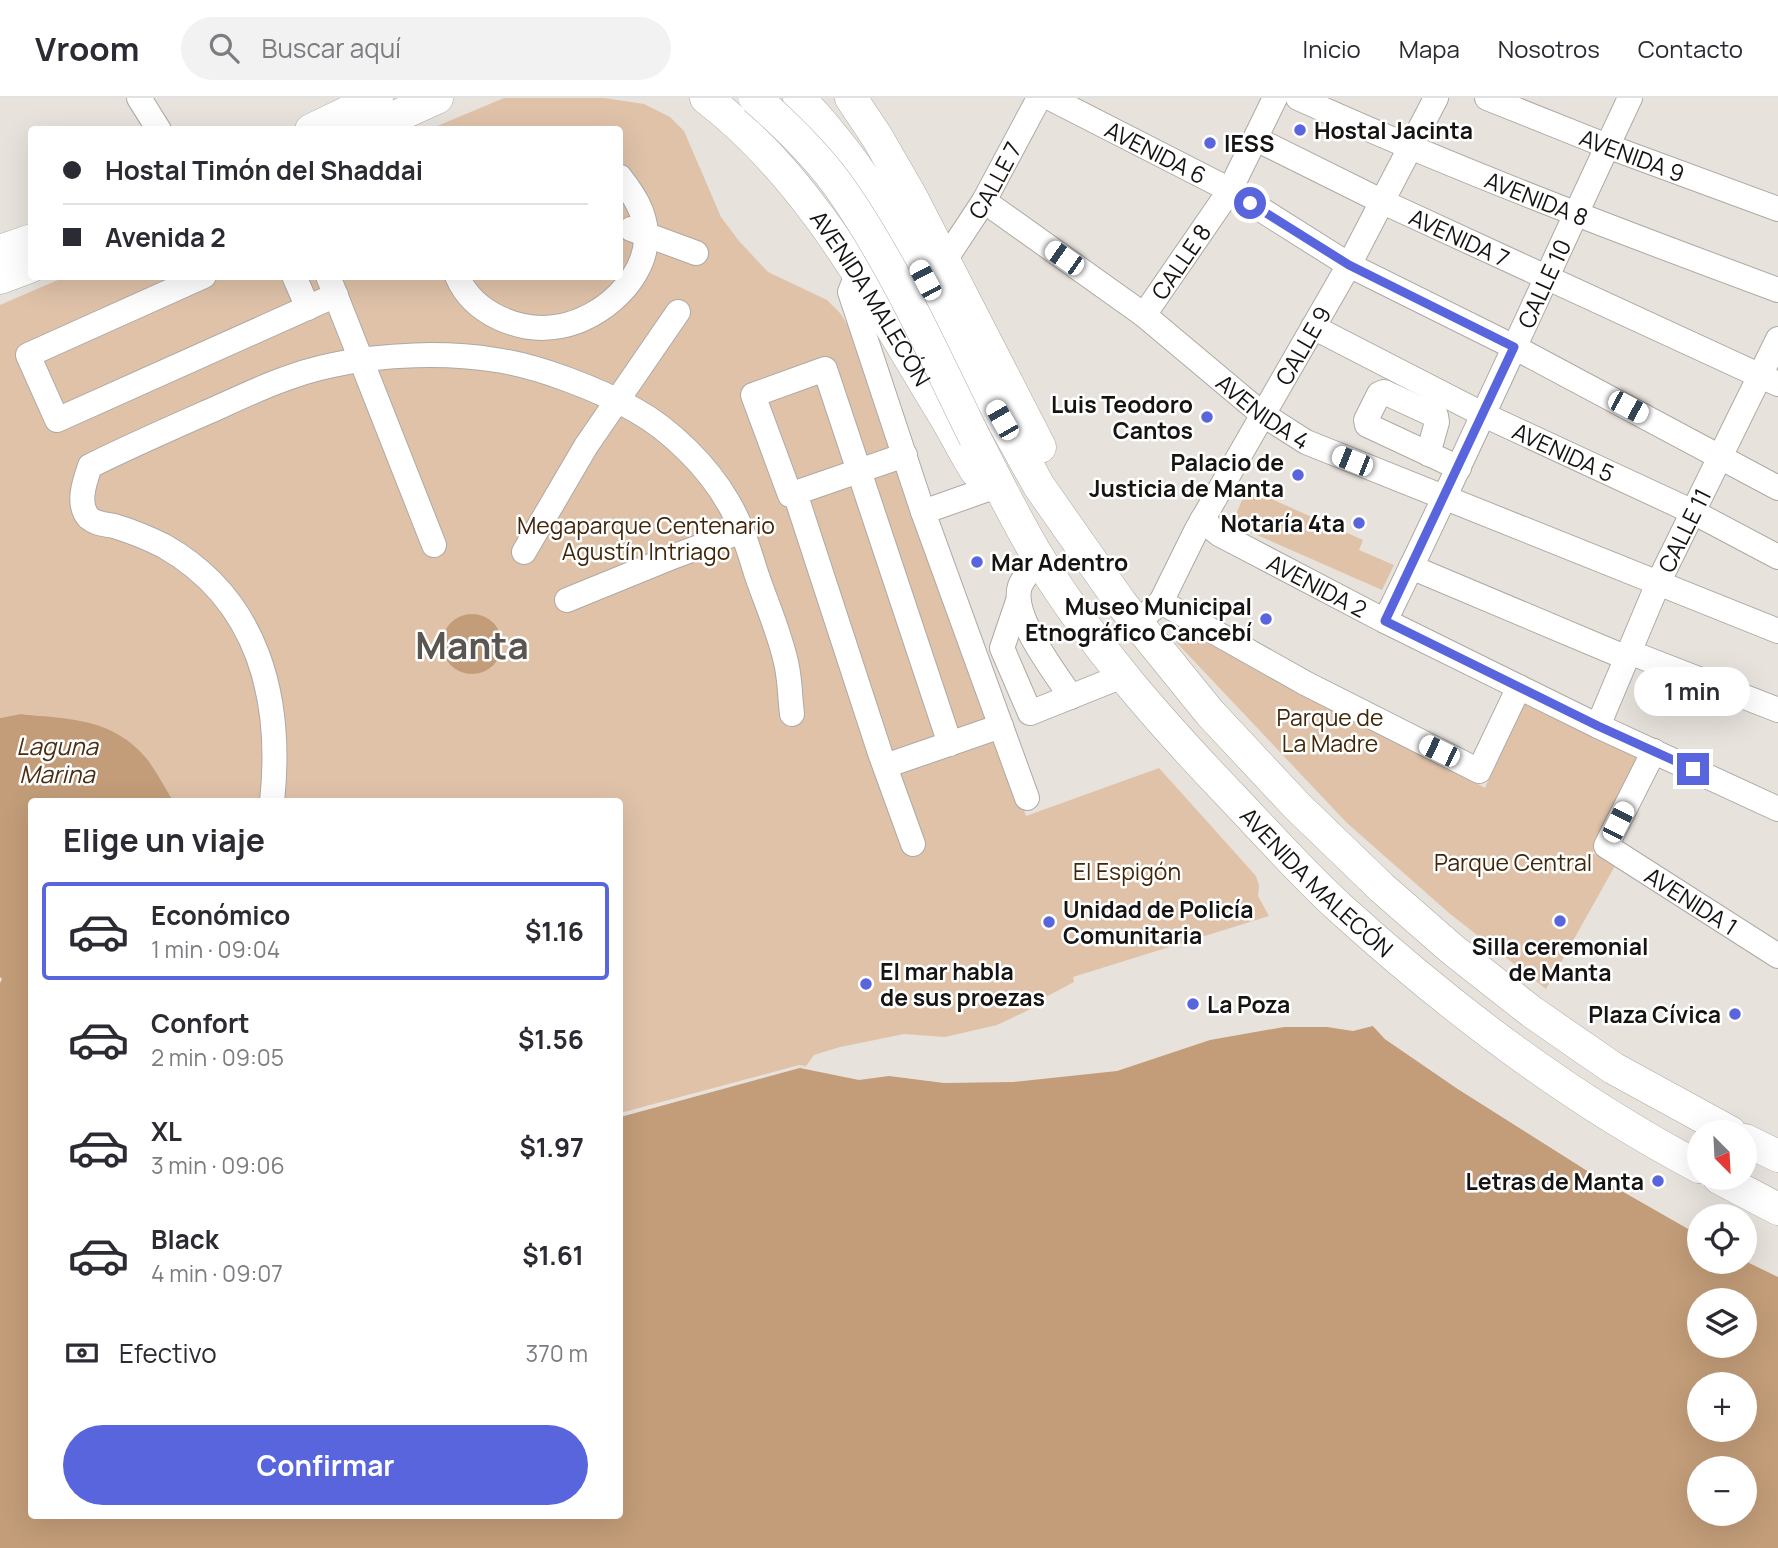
<!DOCTYPE html>
<html lang="es">
<head>
<meta charset="utf-8">
<style>
	:root { --surface:#fff; --page:#f2f2f3; --text:#2b2b33; --muted:#7c7c81; --line:#e1e1e2; --accent:#5965dc }
	body { margin:0; font-family:Manrope,sans-serif; background:var(--page); color:var(--text); height:100vh; display:flex; flex-direction:column; font-size:26px; white-space:nowrap }
	* { box-sizing:border-box; margin:0 }
	p { font-size:23px; color:var(--muted) }
	.icon { flex:none; width:38px; height:38px; fill:none; stroke:currentColor; stroke-width:2; stroke-linecap:round; stroke-linejoin:round }
	.map { position:relative; flex:1; overflow:hidden }
	.panel { position:absolute; left:28px; top:700px; width:595px; height:721px; display:flex; flex-direction:column; background:var(--surface); border-radius:7px; box-shadow:0 7px 28px #0002 }
	.panel>* { flex:none }
	.guide { position:absolute; left:28px; top:28px; width:595px; height:154px; border-radius:7px; box-shadow:0 7px 28px #0002; display:grid; align-content:center; height:154px; padding:0 35px; background:var(--surface) }
	.needle { width:46px; rotate:156deg }
	.tools { position:absolute; left:1687px; top:1022px; display:grid; gap:14px }
	.tools a { display:grid; place-items:center; width:70px; height:70px; border-radius:50%; background:var(--surface); box-shadow:0 7px 28px #0002; font-size:35px }
	.end { position:absolute; width:32px; height:32px; margin:-16px; border:9px solid #5965dc; background:#fff; box-shadow:0 0 0 4px #fff }
	.from { border-radius:50% }
	.bubble { position:absolute; height:49px; border-radius:24px; background:var(--surface); box-shadow:0 7px 28px #0002; font-size:23px; font-weight:700; line-height:49px; text-align:center }
	.car { position:absolute; width:21px; height:42px; margin:-21px -10px; border-radius:9px; box-shadow:0 0 5px 2px #0007; background:linear-gradient(#fff 24%,#345 0 40%,#fff 0 76%,#345 0 86%,#fff 0) }
	.guide b { display:flex; align-items:center; gap:24px; height:66px; font-size:26px }
	.guide b+b { border-top:2px solid var(--line) }
	.guide i { width:18px; height:18px; background:var(--text) }
	ul { padding:0; list-style:none }
	li { display:flex; align-items:center; gap:21px; height:98px; margin:0 14px 10px; padding:0 21px; border:4px solid transparent; border-radius:7px }
	li div { flex:1 }
	li b { display:block; font-size:26px }
	li em { font-style:normal; font-weight:700 }
	li.selected { border-color:var(--accent) }
	li>.icon { width:63px; height:63px; stroke-width:1.5 }
	h2 { padding:0 35px; font-size:32px; line-height:84px }
	.pay { display:flex; align-items:center; gap:18px; height:77px; padding:0 35px; font-size:26px }
	.pay p { margin-inline-start:auto }
	.button { display:flex; gap:14px; margin-top:auto; padding:14px 35px }
	.button a { flex:1; height:80px; border-radius:42px; background:var(--accent); color:#fff; font-size:28px; font-weight:700; line-height:80px; text-align:center }
	header { display:flex; align-items:center; gap:42px; box-sizing:border-box; height:98px; padding:0 35px; background:var(--surface); border-bottom:2px solid var(--line) }
	header strong { font-size:33px }
	nav { display:flex; gap:38px; margin-inline-start:auto; font-size:24px }
	.search { width:490px; height:63px; background:var(--page); display:flex; align-items:center; gap:18px; box-sizing:border-box; padding:0 24px; border-radius:38px; color:var(--muted); font-size:26px }
	.map>svg:first-child { display:block }
</style>
</head>
<body>
<header>
<strong>Vroom</strong>
<div class="search"><svg class="icon" aria-label="search" viewBox="0 0 24 24"><circle cx="10" cy="10" r="6"/><path d="M15 15l6 6"/></svg>Buscar aquí</div>
<nav><a>Inicio</a><a>Mapa</a><a>Nosotros</a><a>Contacto</a></nav>
</header>
<div class="map">
<svg width="1778" height="1450" viewBox="0 0 1778 1450">
	<rect width="100%" height="100%" fill="#e7e2dc"/>
	<path fill="#dfc2a8" d="M504 0H604L644 6 670 19 684 33 721 119 739 143 768 174 827 202 840 215 863 251 928 455 1026 718 1159 670 1256 778 1259 788 1258 798 1269 818 1073 879 1074 884 1040 902 1033 910 997 927 945 939 904 936 840 949 814 957 806 968 800 970 620 1019V704L173 703 147 661 43 618 22 616 0 620V207L67 178H620V32L430 31Z
		M1247 390 1363 442 1359 452 1394 467 1382 492 1232 426Z
		M1185 527 1349 613 1485 690 1524 598 1646 656 1592 755 1616 766 1546 891 1449 815 1347 725 1176 544Z"/>
	<path fill="#c39d79" fill-rule="evenodd" d="M442 546a30 30 0 1 1 60 0a30 30 0 1 1-60 0Z
		M21 616C70 621 113 620 147 661 157 674 165 690 173 703L32 704V1418H620V1019L800 970 859 982 889 978 944 985 1013 984 1117 973 1210 942 1284 929H1327L1353 933 1373 928 1385 941 1458 991 1594 1077 1699 1137V1164L1745 1163 1778 1179V1450H0V885L2 881 0 879V620ZM1699 1202H1745V1248H1699ZM1699 1286H1745V1332H1699ZM1699 1370H1745V1416H1699Z"/>
	<path fill="#e7e2dc" d="M1374 925 1387 939 1460 988 1596 1074 1699 1133V1137L1594 1077 1458 991 1385 941 1373 928Z
		M799 967 806 968 620 1019V1015Z"/>
	<g fill="none" stroke-linecap="round" stroke-linejoin="round">
		<g stroke="#aea9a4" stroke-width="26">
			<g id="minor">
				<path d="M139 0 159 32"/>
				<path id="s1" d="M1050 0 1230 92 1349 167 1514 249 1778 390"/>
				<path id="s2" d="M1298 0C1455 71 1616 132 1778 192"/>
				<path id="s3" d="M1487 0 1607 48 1778 111"/>
				<path id="s4" d="M1256 41 1383 104 1778 286"/>
				<path id="s5" d="M984 103 1144 217 1262 316 1306 344 1778 533"/>
				<path d="M631 131 696 155"/>
				<path id="s6" d="M945 162 984 103 1039 0"/>
				<path d="M858 174 850 194 923 414 1027 700"/>
				<path d="M204 178 28 257 57 322 336 197"/>
				<path d="M294 178 308 210"/>
				<path d="M328 178 434 447"/>
				<path d="M457 178C473 216 521 236 561 228 601 221 648 180 646 136 645 113 633 96 620 79"/>
				<path id="s7" d="M1144 217 1230 92 1275 0"/>
				<path id="s8" d="M1313 229 1484 317 1693 414 1778 459"/>
				<path d="M1428 356 1437 324 1436 318 1384 294 1379 296 1366 322 1367 327 1459 370"/>
				<path d="M795 395 905 357"/>
				<path d="M923 414 988 391"/>
				<path id="s9" d="M1202 422 1219 436 1385 523 1598 628 1778 711"/>
				<path d="M524 454 586 348 678 214"/>
				<path d="M1040 462C1033 469 1024 478 1020 488 1010 518 1055 574 1071 599"/>
				<path d="M1411 469 1627 560"/>
				<path d="M567 502 675 458 742 433"/>
				<path d="M1018 503 1002 550 1030 615 1125 577"/>
				<path d="M1161 504 1305 585 1479 673 1519 589"/>
				<path id="s10" d="M1385 523C1470 350 1548 174 1630 0"/>
				<path id="s11" d="M1136 525 1161 504 1196 433 1349 167 1436 0"/>
				<path d="M1629 554 1778 612"/>
				<path id="s12" d="M1598 628 1659 483 1778 241"/>
				<path id="s13" d="M1654 653 1606 748 1778 858"/>
				<path d="M885 668 1001 628"/>
				<path d="M272 704C283 601 259 502 164 448 148 440 131 433 114 428 105 426 96 426 89 420 76 406 85 383 90 368 132 347 176 328 219 309 256 292 293 275 333 267 383 256 446 254 496 262 538 268 598 291 635 312 671 332 708 369 728 404 742 427 749 453 757 478 767 507 781 538 787 569 790 584 790 600 792 616"/>
				<path d="M913 746 880 655 795 395 790 397 753 297 825 271 950 646"/>
			</g>
		</g>
		<g stroke="#aea9a4" stroke-width="33">
			<g id="major">
				<path id="s14" d="M706 0C813 82 875 205 944 317 955 335 964 355 976 373"/>
				<path d="M799 0C833 35 860 73 887 114L1039 388 1121 505 1210 615 1297 708 1382 790 1453 852 1532 914 1613 970 1730 1034"/>
				<path d="M851 0 877 39 911 98 1040 349"/>
				<path d="M311 32 377 0"/>
				<path d="M366 32 437 0"/>
				<path d="M0 153 32 142"/>
				<path d="M0 180 32 168"/>
				<path id="s15" d="M975 340C996 381 1016 423 1040 462 1093 548 1163 627 1233 700 1268 737 1302 775 1340 810 1449 909 1568 1000 1699 1069"/>
				<path d="M1745 1042 1778 1058"/>
				<path d="M1719 1080 1778 1111"/>
			</g>
		</g>
		<use href="#minor" stroke="#fff" stroke-width="24"/>
		<use href="#major" stroke="#fff" stroke-width="32"/>
		<g stroke="#aea9a4" stroke-width="33" stroke-linecap="butt">
			<path id="major-bridge" d="M755 0C787 28 819 59 843 94 896 171 934 257 975 340"/>
		</g>
		<use href="#major-bridge" stroke="#fff" stroke-width="32"/>
	</g>
	<g fill="none" stroke-linecap="round" stroke-linejoin="round">
		<path stroke="#5965dc" stroke-width="9" d="M1250 105 1349 167 1514 249 1385 523 1598 628 1693 671"/>
	</g>
	<g fill="#5965dc" stroke="#fff" stroke-width="2.5">
		<circle cx="1300" cy="32" r="7"/>
		<circle cx="1210" cy="45" r="7"/>
		<circle cx="1207" cy="319" r="7"/>
		<circle cx="1298" cy="377" r="7"/>
		<circle cx="1359" cy="425" r="7"/>
		<circle cx="977" cy="464" r="7"/>
		<circle cx="1266" cy="521" r="7"/>
		<circle cx="1560" cy="823" r="7"/>
		<circle cx="1049" cy="824" r="7"/>
		<circle cx="866" cy="886" r="7"/>
		<circle cx="1193" cy="906" r="7"/>
		<circle cx="1735" cy="916" r="7"/>
		<circle cx="1658" cy="1083" r="7"/>
	</g>
	<g text-anchor="middle" dominant-baseline="central" stroke-width="5" stroke-linejoin="round" paint-order="stroke">
		<g font-size="23" font-weight="bold" fill="#161412" stroke="#fff" text-anchor="start">
			<text x="1314" y="32">Hostal Jacinta</text>
			<text x="1224" y="45">IESS</text>
			<text x="1193" y="306" text-anchor="end">Luis Teodoro<tspan x="1193" dy="26">Cantos</tspan></text>
			<text x="1284" y="364" text-anchor="end">Palacio de<tspan x="1284" dy="26">Justicia de Manta</tspan></text>
			<text x="1345" y="425" text-anchor="end">Notaría 4ta</text>
			<text x="991" y="464">Mar Adentro</text>
			<text x="1252" y="508" text-anchor="end">Museo Municipal<tspan x="1252" dy="26">Etnográfico Cancebí</tspan></text>
			<text x="1063" y="811">Unidad de Policía<tspan x="1063" dy="26">Comunitaria</tspan></text>
			<text x="1560" y="848" text-anchor="middle">Silla ceremonial<tspan x="1560" dy="26">de Manta</tspan></text>
			<text x="880" y="873">El mar habla<tspan x="880" dy="26">de sus proezas</tspan></text>
			<text x="1207" y="906">La Poza</text>
			<text x="1721" y="916" text-anchor="end">Plaza Cívica</text>
			<text x="1644" y="1083" text-anchor="end">Letras de Manta</text>
		</g>
		<g font-size="23" fill="#161412" stroke="#fff">
			<text stroke="none"><textPath href="#s1" startOffset="119">AVENIDA 6</textPath></text>
			<text stroke="none"><textPath href="#s3" startOffset="156">AVENIDA 9</textPath></text>
			<text stroke="none"><textPath href="#s6" startOffset="94">CALLE 7</textPath></text>
			<text stroke="none"><textPath href="#s2" startOffset="259">AVENIDA 8</textPath></text>
			<text stroke="none"><textPath href="#s4" startOffset="226">AVENIDA 7</textPath></text>
			<text stroke="none"><textPath href="#s7" startOffset="65">CALLE 8</textPath></text>
			<text stroke="none"><textPath href="#s10" startOffset="373">CALLE 10</textPath></text>
			<text stroke="none"><textPath href="#s14" startOffset="261">AVENIDA MALECÓN</textPath></text>
			<text stroke="none"><textPath href="#s11" startOffset="326">CALLE 9</textPath></text>
			<text stroke="none"><textPath href="#s5" startOffset="350">AVENIDA 4</textPath></text>
			<text stroke="none"><textPath href="#s8" startOffset="280">AVENIDA 5</textPath></text>
			<text stroke="none"><textPath href="#s12" startOffset="214">CALLE 11</textPath></text>
			<text stroke="none"><textPath href="#s9" startOffset="133">AVENIDA 2</textPath></text>
			<text stroke="none"><textPath href="#s15" startOffset="564">AVENIDA MALECÓN</textPath></text>
			<text stroke="none"><textPath href="#s13" startOffset="208">AVENIDA 1</textPath></text>
		</g>
		<g font-size="23" fill="#412709" stroke="#fff">
			<text x="646" y="427">Megaparque Centenario<tspan x="646" dy="26">Agustín Intriago</tspan></text>
			<text x="1330" y="619">Parque de<tspan x="1330" dy="26">La Madre</tspan></text>
			<text x="1513" y="764">Parque Central</text>
			<text x="1127" y="773">El Espigón</text>
		</g>
		<g font-size="24" font-style="italic" fill="#492e11" stroke="#fff">
			<text x="57" y="647">Laguna<tspan x="57" dy="28">Marina</tspan></text>
		</g>
		<g font-size="37" font-weight="bold" fill="#5a5550" stroke="#fff">
			<text x="472" y="547">Manta</text>
		</g>
	</g>
</svg>
<div class="tools">
<a><svg class="needle" viewBox="-14 -14 28 28"><path d="M0-13l5 13h-10z" fill="#e53935"/><path d="M0 13l5-13h-10z" fill="#7c7c81"/></svg></a>
<a><svg class="icon" aria-label="locate" viewBox="0 0 24 24"><circle cx="12" cy="12" r="6"/><path d="M12 2v4M12 18v4M2 12h4M18 12h4"/></svg></a>
<a><svg class="icon" aria-label="layers" viewBox="0 0 24 24"><path d="M12 4l9 5-9 5-9-5zM3 14l9 5 9-5"/></svg></a>
<a>+</a>
<a>−</a>
</div>
<i class="end from" style="left:1250px;top:105px"></i>
<i class="end" style="left:1693px;top:671px"></i>
<div class="bubble" style="left:1634px;top:569px;width:116px">1 min</div>
<i class="car" style="left:1064px;top:160px;rotate:305deg"></i>
<i class="car" style="left:925px;top:182px;rotate:332deg"></i>
<i class="car" style="left:1628px;top:309px;rotate:118deg"></i>
<i class="car" style="left:1002px;top:322px;rotate:330deg"></i>
<i class="car" style="left:1352px;top:363px;rotate:292deg"></i>
<i class="car" style="left:1439px;top:653px;rotate:296deg"></i>
<i class="car" style="left:1618px;top:724px;rotate:27deg"></i>
<div class="guide">
<b><i class="from"></i>Hostal Timón del Shaddai</b>
<b><i></i>Avenida 2</b>
</div>
<section class="panel">
<h2>Elige un viaje</h2>
<ul>
<li class="selected"><svg class="icon" aria-label="car" viewBox="0 0 24 24"><path d="M5 17H2v-5l4-1 3-4h7l3 4 3 1v5h-3M9 17h6M6 11h13"/><circle cx="7" cy="17" r="2"/><circle cx="17" cy="17" r="2"/></svg><div><b>Económico</b><p>1 min · 09:04</p></div><em>$1.16</em></li>
<li><svg class="icon" aria-label="car" viewBox="0 0 24 24"><path d="M5 17H2v-5l4-1 3-4h7l3 4 3 1v5h-3M9 17h6M6 11h13"/><circle cx="7" cy="17" r="2"/><circle cx="17" cy="17" r="2"/></svg><div><b>Confort</b><p>2 min · 09:05</p></div><em>$1.56</em></li>
<li><svg class="icon" aria-label="car" viewBox="0 0 24 24"><path d="M5 17H2v-5l4-1 3-4h7l3 4 3 1v5h-3M9 17h6M6 11h13"/><circle cx="7" cy="17" r="2"/><circle cx="17" cy="17" r="2"/></svg><div><b>XL</b><p>3 min · 09:06</p></div><em>$1.97</em></li>
<li><svg class="icon" aria-label="car" viewBox="0 0 24 24"><path d="M5 17H2v-5l4-1 3-4h7l3 4 3 1v5h-3M9 17h6M6 11h13"/><circle cx="7" cy="17" r="2"/><circle cx="17" cy="17" r="2"/></svg><div><b>Black</b><p>4 min · 09:07</p></div><em>$1.61</em></li>
</ul>
<div class="pay"><svg class="icon" aria-label="cash" viewBox="0 0 24 24"><path d="M3 7h18v10H3z"/><circle cx="12" cy="12" r="2"/></svg>Efectivo<p>370 m</p></div>
<div class="button"><a>Confirmar</a></div>
</section>
</div>
</body>
</html>
